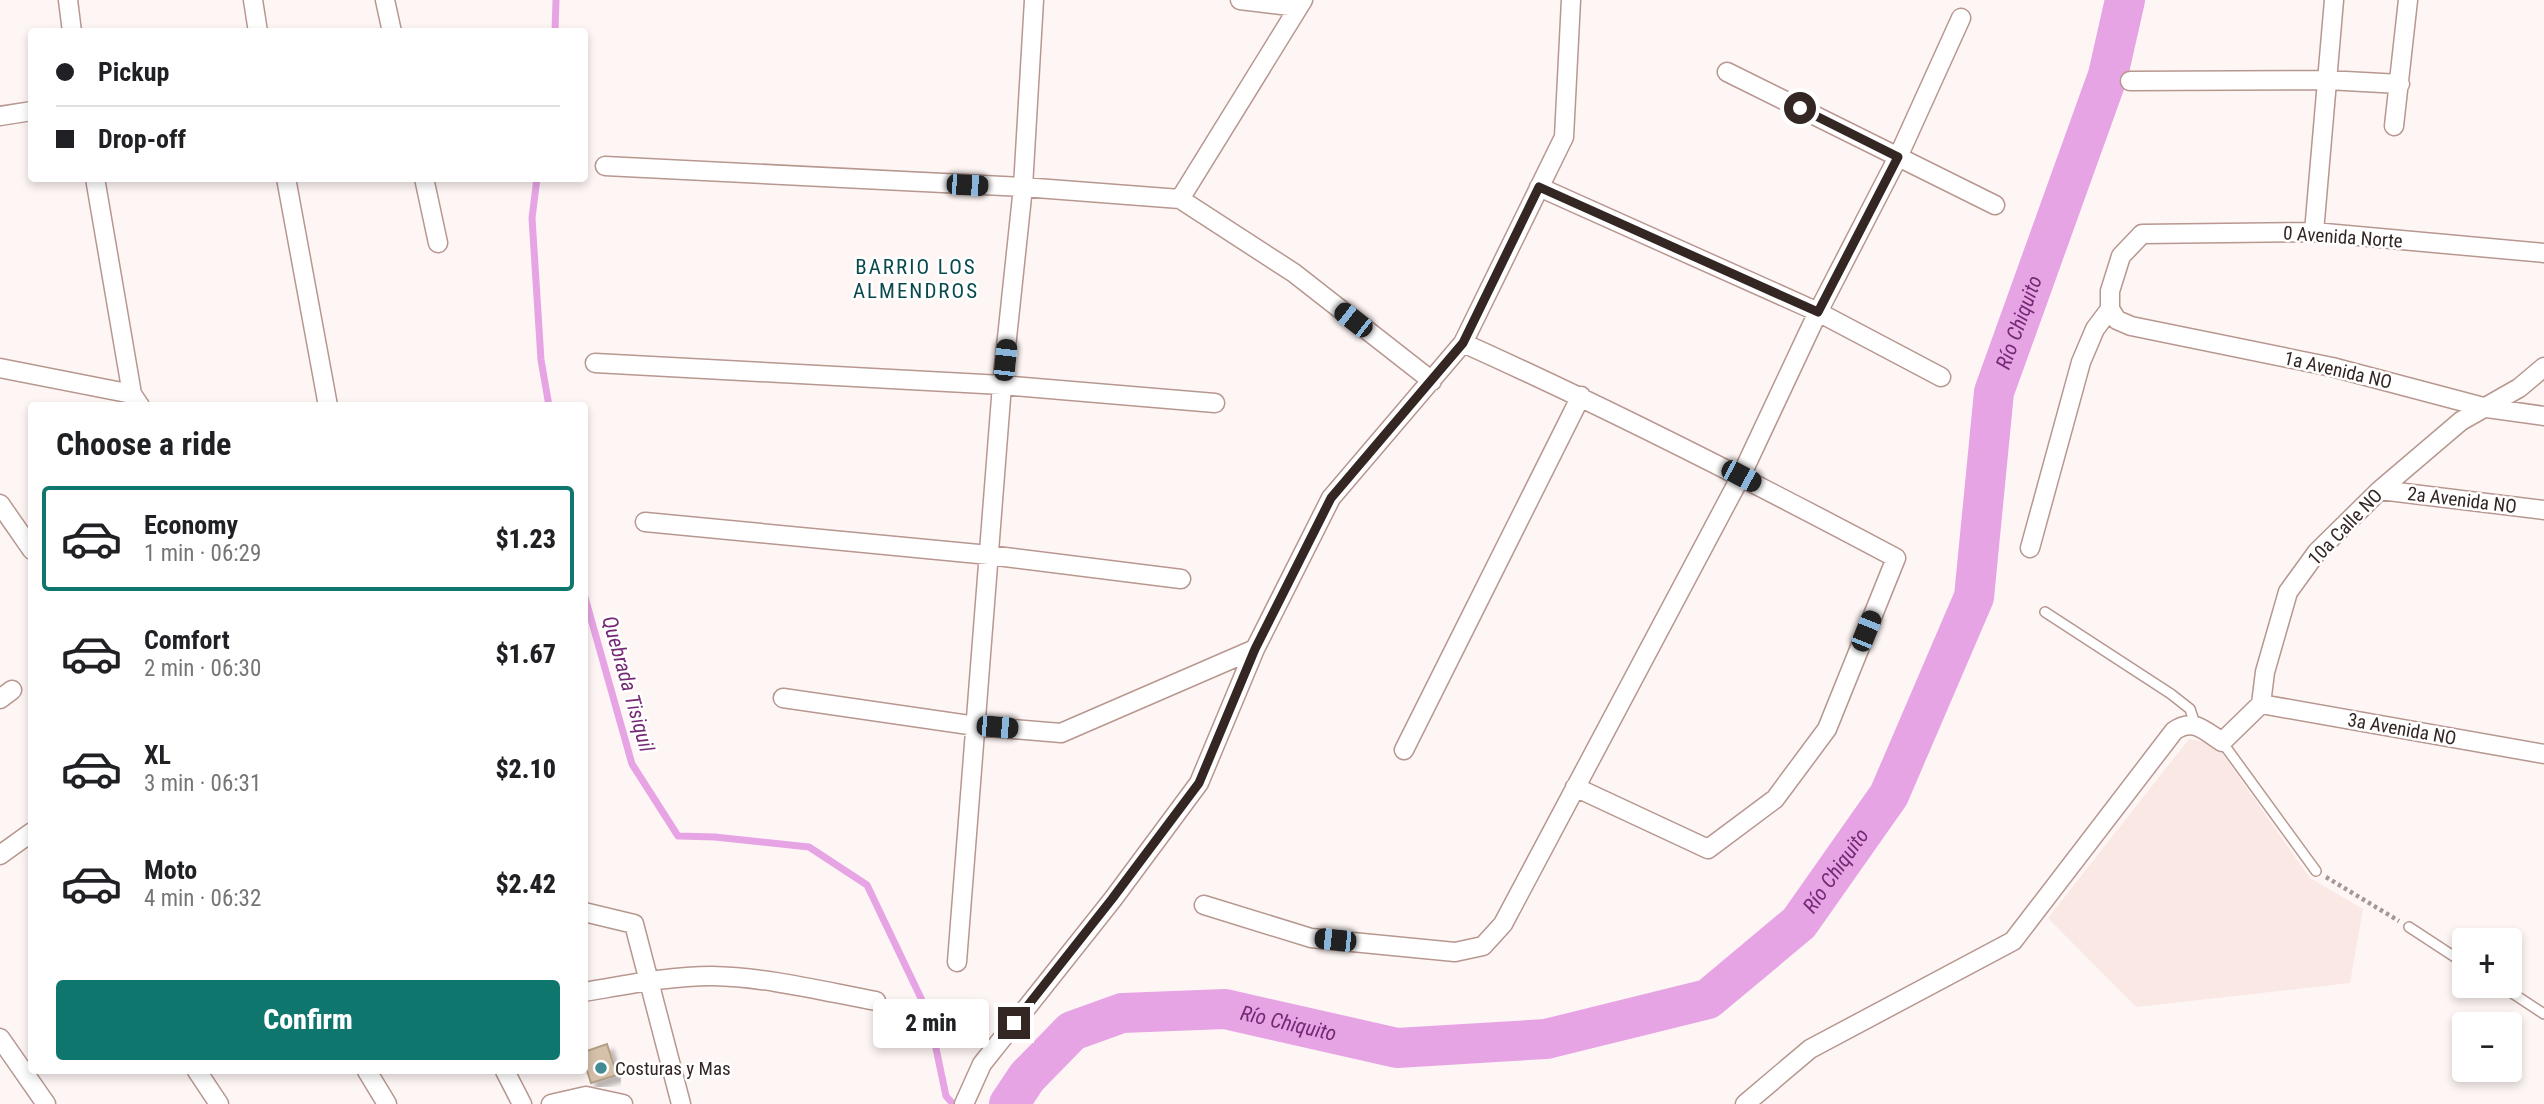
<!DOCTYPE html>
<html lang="en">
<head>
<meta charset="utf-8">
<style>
	:root { --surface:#fff; --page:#f2f2f2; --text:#202124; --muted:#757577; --line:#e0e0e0; --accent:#0f766e }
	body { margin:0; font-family:"Roboto Condensed",sans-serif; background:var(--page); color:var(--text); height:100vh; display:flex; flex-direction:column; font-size:26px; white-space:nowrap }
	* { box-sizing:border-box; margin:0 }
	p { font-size:23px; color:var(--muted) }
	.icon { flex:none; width:38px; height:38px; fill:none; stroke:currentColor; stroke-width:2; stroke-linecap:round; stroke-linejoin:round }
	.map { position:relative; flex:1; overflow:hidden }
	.details { position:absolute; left:28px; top:402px; width:560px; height:672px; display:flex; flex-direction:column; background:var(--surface); border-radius:7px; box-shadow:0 4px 10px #0003 }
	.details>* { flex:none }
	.guide { position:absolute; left:28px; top:28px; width:560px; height:154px; border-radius:7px; box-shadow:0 4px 10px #0003; display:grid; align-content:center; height:154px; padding:0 28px; background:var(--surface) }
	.buttons { position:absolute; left:2452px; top:928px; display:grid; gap:14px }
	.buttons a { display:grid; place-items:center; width:70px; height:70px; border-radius:7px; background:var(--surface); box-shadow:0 4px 10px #0003; font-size:35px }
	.end { position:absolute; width:32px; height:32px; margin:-16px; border:9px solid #332623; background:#fff; box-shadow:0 0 0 4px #fff }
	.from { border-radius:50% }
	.bubble { position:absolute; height:49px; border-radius:7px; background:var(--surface); box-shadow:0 4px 10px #0003; font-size:23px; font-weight:800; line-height:49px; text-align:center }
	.car { position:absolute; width:21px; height:42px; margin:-21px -10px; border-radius:9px; box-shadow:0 0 5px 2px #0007; background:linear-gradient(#222 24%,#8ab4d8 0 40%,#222 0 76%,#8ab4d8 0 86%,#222 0) }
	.guide b { display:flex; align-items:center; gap:24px; height:66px; font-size:26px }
	.guide b+b { border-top:2px solid var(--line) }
	.guide i { width:18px; height:18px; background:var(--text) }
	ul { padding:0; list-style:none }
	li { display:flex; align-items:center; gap:21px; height:105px; margin:0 14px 10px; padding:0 14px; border:4px solid transparent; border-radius:7px }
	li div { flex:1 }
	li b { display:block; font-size:26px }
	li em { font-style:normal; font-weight:800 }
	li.active { border-color:var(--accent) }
	li>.icon { width:63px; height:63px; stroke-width:1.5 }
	h2 { padding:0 28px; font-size:32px; line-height:84px }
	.cta { display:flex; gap:14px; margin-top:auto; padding:14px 28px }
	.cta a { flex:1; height:80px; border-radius:7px; background:var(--accent); color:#fff; font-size:28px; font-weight:800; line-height:80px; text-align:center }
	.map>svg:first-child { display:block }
</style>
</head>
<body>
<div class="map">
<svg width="2544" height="1104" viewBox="0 0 2544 1104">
	<defs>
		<filter id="shadow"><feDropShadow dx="6" dy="6" stdDeviation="2" flood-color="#0004"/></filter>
	</defs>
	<rect width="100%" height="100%" fill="#fef6f5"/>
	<path fill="#fae8e4" d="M2189 739 2206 742 2219 749 2310 878 2363 909 2350 983 2136 1007 2048 918Z"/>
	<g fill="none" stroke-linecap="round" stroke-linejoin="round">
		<path stroke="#e7a4e4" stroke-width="7" d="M555 32 556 0
			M537 178 532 218 541 360 549 406
			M584 594 632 764 678 836 715 837 809 847 867 885 929 1015 946 1096 953 1104"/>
		<path stroke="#e7a4e4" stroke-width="40" id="s1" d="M1009 1104 1027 1077 1072 1031 1122 1013 1225 1009 1397 1048 1546 1039 1708 999 1799 923 1889 795 1974 597 1994 392 2108 75 2125 0"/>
	</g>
	<path fill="#d6c0a9" stroke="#b29d86" stroke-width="2" filter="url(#shadow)" d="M607 1044 617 1075 591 1083 584 1061V1052Z"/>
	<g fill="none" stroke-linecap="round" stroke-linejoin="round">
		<g stroke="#b7978f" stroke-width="12">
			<path id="service" d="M2045 612 2171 694 2190 709 2195 724
				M2222 742 2316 871
				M2409 927 2464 963
				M2500 985 2544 1014"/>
		</g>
		<g stroke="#b7978f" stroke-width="21">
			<path id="minor" d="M68 0 72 32
				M253 0 258 32
				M385 0 392 32
				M1240 0 1298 7
				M1727 72 1995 205
				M2130 81 2327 80 2400 84
				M0 116 32 111
				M2394 126 2408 0
				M605 166 1023 187 1180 199 1303 0
				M95 178 132 394 140 406
				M286 178 328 406
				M424 178 438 243
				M1539 187 1818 312 1941 377
				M1180 199 1294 273 1432 381
				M2314 232 2334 0
				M2544 253 2314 232 2142 234 2121 256 2110 291V309L2117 320 2131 326 2332 367 2487 408 2544 416
				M1463 343C1610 409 1753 482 1896 558L1827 729 1775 799 1708 849 1575 787
				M595 363 1002 385 1215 403
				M0 368 132 394
				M2380 490 2544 510
				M0 504 32 550
				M645 522 989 555 1181 579
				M2030 548 2081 362 2095 329 2110 309
				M783 698 976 726 1061 733 1255 649
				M0 699 12 690
				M2261 704 2544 754
				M1404 750 1581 396
				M0 855 32 832
				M1204 905 1311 938 1455 952 1483 946 1503 924 1741 476 1818 312 1898 157 1961 18
				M584 912 634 924 681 1104
				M957 962 1002 385 1023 187 1034 0
				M584 992C626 985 670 976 712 976 767 977 822 991 876 1001
				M0 1038 46 1104
				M197 1071 219 1104
				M367 1071 387 1104
				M505 1071 522 1104
				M551 1104 586 1096 623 1104
				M964 1104 982 1064 1113 899 1199 783 1255 649 1331 498 1463 343 1564 137 1571 0
				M1745 1104 1810 1049 2013 941 2174 731C2193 717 2205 731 2222 742L2261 704 2265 672 2288 592 2317 552 2380 490 2461 421 2519 388 2544 367"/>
		</g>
		<path stroke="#a29896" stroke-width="4.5" stroke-dasharray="3.5 3.5" stroke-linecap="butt" d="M2326 877 2399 921"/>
		<use href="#service" stroke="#fff" stroke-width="9"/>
		<use href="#minor" stroke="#fff" stroke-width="18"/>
	</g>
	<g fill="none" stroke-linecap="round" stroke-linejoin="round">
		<path stroke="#332623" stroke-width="9" d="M1014 1023 1112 899 1199 783 1255 649 1331 498 1463 343 1539 187 1818 312 1898 157 1800 108"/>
	</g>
	<circle fill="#438b90" stroke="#fff" stroke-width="2.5" cx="601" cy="1068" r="7"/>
	<g text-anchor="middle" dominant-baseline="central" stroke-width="5" stroke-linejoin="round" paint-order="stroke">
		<g font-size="19" fill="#332623" stroke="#fff">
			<text transform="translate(2343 237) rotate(4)">0 Avenida Norte</text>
			<text transform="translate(2338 370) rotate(13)">1a Avenida NO</text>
			<text transform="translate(2462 500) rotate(7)">2a Avenida NO</text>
			<text transform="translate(2345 527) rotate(-46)">10a Calle NO</text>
			<text transform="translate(2402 729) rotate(10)">3a Avenida NO</text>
		</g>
		<g font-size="19" fill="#332623" stroke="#fff" text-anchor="start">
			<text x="615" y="1068">Costuras y Mas</text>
		</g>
		<g font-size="21" letter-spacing="2" fill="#094a4e" stroke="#fff">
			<text x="916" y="267">BARRIO LOS<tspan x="916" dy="24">ALMENDROS</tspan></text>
		</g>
		<g font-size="21" font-style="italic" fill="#752874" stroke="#fff">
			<text stroke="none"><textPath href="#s1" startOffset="1516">Río Chiquito</textPath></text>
			<text transform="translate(628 684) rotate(74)">Quebrada Tisiquil</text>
			<text stroke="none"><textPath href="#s1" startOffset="928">Río Chiquito</textPath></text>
			<text stroke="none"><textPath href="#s1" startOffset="318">Río Chiquito</textPath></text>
		</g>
	</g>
</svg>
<div class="buttons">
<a>+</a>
<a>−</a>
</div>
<i class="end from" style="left:1800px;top:108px"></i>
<i class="end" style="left:1014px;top:1023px"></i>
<div class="bubble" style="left:873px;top:999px;width:116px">2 min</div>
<i class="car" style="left:967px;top:185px;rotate:93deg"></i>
<i class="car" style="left:1353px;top:320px;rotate:308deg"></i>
<i class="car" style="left:1005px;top:360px;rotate:6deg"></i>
<i class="car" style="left:1741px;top:476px;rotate:118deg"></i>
<i class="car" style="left:1866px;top:631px;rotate:22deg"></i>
<i class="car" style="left:997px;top:727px;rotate:95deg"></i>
<i class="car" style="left:1335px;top:940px;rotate:276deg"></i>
<div class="guide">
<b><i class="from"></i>Pickup</b>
<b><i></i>Drop-off</b>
</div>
<section class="details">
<h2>Choose a ride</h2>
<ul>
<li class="active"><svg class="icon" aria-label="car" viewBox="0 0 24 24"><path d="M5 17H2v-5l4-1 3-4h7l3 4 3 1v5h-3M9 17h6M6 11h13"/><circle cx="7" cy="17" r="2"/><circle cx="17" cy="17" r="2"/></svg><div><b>Economy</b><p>1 min · 06:29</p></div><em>$1.23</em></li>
<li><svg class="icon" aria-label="car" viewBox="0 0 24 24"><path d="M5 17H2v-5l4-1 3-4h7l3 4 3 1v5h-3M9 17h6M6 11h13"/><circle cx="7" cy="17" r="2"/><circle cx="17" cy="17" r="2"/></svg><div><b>Comfort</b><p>2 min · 06:30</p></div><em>$1.67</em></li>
<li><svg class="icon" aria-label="car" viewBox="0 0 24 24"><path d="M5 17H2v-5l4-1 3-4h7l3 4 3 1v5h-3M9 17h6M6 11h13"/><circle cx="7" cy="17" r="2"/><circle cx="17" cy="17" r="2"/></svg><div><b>XL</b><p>3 min · 06:31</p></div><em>$2.10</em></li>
<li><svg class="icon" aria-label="car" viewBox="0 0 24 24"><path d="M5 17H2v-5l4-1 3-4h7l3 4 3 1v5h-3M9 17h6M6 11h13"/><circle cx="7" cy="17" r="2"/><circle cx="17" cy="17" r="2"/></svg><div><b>Moto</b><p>4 min · 06:32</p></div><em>$2.42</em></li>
</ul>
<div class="cta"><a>Confirm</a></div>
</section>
</div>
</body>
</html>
